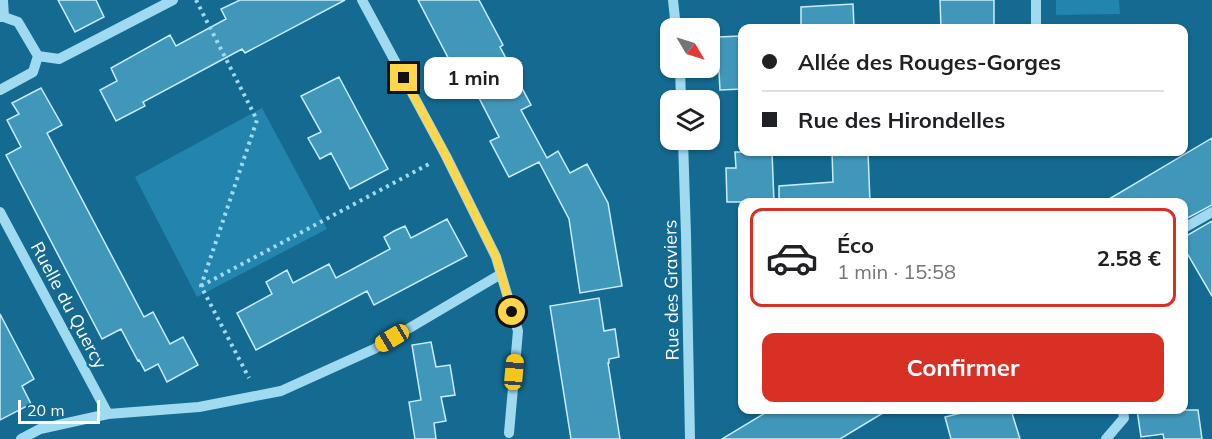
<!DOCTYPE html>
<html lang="fr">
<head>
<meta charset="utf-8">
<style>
	:root { --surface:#fff; --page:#f6f6f6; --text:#202124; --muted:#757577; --line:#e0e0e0; --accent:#d93025 }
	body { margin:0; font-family:Mulish,sans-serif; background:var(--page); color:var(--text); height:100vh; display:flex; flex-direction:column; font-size:22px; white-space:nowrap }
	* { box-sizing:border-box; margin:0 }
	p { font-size:20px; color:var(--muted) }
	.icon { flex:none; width:33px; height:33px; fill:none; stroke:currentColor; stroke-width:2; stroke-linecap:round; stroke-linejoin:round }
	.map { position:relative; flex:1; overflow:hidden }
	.side { position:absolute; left:738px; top:198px; width:450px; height:216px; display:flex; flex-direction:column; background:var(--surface); border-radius:12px; box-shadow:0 2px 4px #0004 }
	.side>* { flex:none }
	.guide { position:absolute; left:738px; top:24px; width:450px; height:132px; border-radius:12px; box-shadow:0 2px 4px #0004; display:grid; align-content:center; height:132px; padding:0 24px; background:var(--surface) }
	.needle { width:39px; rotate:128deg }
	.controls { position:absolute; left:660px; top:18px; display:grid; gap:12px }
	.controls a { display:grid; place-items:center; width:60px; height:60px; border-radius:12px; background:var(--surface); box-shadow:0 2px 4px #0004; font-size:30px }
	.scale { position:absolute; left:18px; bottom:15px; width:82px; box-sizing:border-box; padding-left:6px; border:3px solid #fff; border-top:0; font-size:16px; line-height:21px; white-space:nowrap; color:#fff; -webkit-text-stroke:4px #146a90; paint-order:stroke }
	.end { position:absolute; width:27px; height:27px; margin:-14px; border:8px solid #ffd54a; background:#111; box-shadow:0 0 0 3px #111 }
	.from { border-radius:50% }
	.bubble { position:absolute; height:42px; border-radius:12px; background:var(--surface); box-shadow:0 2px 4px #0004; font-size:20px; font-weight:700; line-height:42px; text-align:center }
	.car { position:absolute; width:18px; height:36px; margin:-18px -9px; border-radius:8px; box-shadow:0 0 4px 2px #0007; background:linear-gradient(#f5c518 24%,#345 0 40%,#f5c518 0 76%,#345 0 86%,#f5c518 0) }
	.guide b { display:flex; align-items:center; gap:21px; height:57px; font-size:22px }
	.guide b+b { border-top:2px solid var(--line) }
	.guide i { width:15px; height:15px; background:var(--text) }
	ul { padding:10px 0 0; list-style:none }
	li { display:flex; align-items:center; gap:18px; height:99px; margin:0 12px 9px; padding:0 12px; border:3px solid transparent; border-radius:12px }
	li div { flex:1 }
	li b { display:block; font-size:22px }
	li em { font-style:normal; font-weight:700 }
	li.active { border-color:var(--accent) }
	li>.icon { width:54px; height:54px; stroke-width:1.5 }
	.cta { display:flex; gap:12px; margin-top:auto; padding:12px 24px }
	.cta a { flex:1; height:69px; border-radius:12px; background:var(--accent); color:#fff; font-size:24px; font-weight:700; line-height:69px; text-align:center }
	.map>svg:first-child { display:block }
</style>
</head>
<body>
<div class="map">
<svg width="1212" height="439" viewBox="0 0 1212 439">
	<rect width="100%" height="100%" fill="#146a90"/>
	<path fill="#2385ad" d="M1056 0H1119L1120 14 1056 15Z
		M262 108 327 229 197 297 135 177Z"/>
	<path fill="#4197ba" stroke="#c7edfc" stroke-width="1.5" d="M58 0H96L104 17 75 32Z
		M240 0H345L245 53 242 49 143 102 145 106 116 121 100 90 117 81 111 68 170 35 176 46 226 19 221 9Z
		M418 0H479L503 45 500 47 531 105 521 110 547 158 558 151 570 173 587 164 608 203 622 286 580 293 569 219 539 162 509 177 490 141 499 137 463 67 455 71Z
		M940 0H994V28H941Z
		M853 4 854 28H801V7Z
		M742 36V89L720 90 717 37Z
		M339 77 388 169 350 189 331 153 320 159 308 138 321 132 301 96Z
		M41 88 62 125 47 133 144 317 153 312 170 344 183 337 198 365 167 382 158 364 145 371 139 360 138 361 121 329 102 339 6 155 21 147 7 120 19 114 12 103Z
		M1212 138V205L1184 220V202H1104Z
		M735 152H772L774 202H727L726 168H736Z
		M832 152H868L870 202H779V186L833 182Z
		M447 219 467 256 374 305 367 291 256 350 237 313 272 294 266 282 287 270 293 283 329 264 336 278 390 249 384 237 394 231 405 226 411 238Z
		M1212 221V296L1184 248V235H1188Z
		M599 298 604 331 615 329 619 357 609 359V363H608L620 439H571L550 306Z
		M0 314 34 379 22 386 31 404 0 420Z
		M431 342 436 367 450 365 455 395 441 397 446 421 434 423 436 439H415L409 402 421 400 412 345Z
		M770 410H888L840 439H722Z
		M973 410H1011L1020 439H951L945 417Z
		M1137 410H1198L1202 439H1164L1163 434 1141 437Z"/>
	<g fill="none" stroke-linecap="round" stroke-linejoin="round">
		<path stroke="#a0daf1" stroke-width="4" stroke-dasharray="3 4.5" stroke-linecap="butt" d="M196 0 257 120 201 286 249 378
			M201 286 429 164"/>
		<path stroke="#a0daf1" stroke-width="10" d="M3 0 4 17
			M673 0 676 28
			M0 17H4L18 22 38 56 33 72 0 90
			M1036 28V0
			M38 56 59 59 173 0
			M680 68 681 100
			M683 140 686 235 690 439
			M0 212 108 414
			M1184 228 1212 212
			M501 274 518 331 509 433
			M21 439 40 429 108 414 199 407 281 391 374 349 501 274 496 257 446 156 362 0
			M1106 439 1124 418 1123 410"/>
	</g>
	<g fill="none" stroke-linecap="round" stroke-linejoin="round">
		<path stroke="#ffd54a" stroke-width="8" d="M404 78 446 156 496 257 512 312"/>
	</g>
	<g text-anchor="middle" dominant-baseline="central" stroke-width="4.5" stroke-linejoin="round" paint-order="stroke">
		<g font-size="18" fill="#fff" stroke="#146a90">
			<text transform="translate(671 290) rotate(-91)">Rue des Graviers</text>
			<text transform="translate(69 305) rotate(62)">Ruelle du Quercy</text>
		</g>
	</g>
</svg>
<div class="controls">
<a><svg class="needle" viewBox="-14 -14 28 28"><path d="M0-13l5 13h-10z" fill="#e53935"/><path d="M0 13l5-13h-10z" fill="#757577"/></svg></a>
<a><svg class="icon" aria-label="layers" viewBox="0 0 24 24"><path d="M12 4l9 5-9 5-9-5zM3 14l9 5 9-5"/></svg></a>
</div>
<div class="scale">20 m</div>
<i class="end from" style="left:512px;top:312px"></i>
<i class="end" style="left:404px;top:78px"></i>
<div class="bubble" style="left:424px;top:57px;width:99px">1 min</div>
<i class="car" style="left:392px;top:338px;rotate:239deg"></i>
<i class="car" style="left:514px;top:372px;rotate:5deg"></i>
<div class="guide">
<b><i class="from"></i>Allée des Rouges-Gorges</b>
<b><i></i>Rue des Hirondelles</b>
</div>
<section class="side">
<ul>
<li class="active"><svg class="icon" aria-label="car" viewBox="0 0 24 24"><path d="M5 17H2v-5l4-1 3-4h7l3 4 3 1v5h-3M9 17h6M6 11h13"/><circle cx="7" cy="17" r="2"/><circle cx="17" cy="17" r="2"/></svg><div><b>Éco</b><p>1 min · 15:58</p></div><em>2.58 €</em></li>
</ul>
<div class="cta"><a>Confirmer</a></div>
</section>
</div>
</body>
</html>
